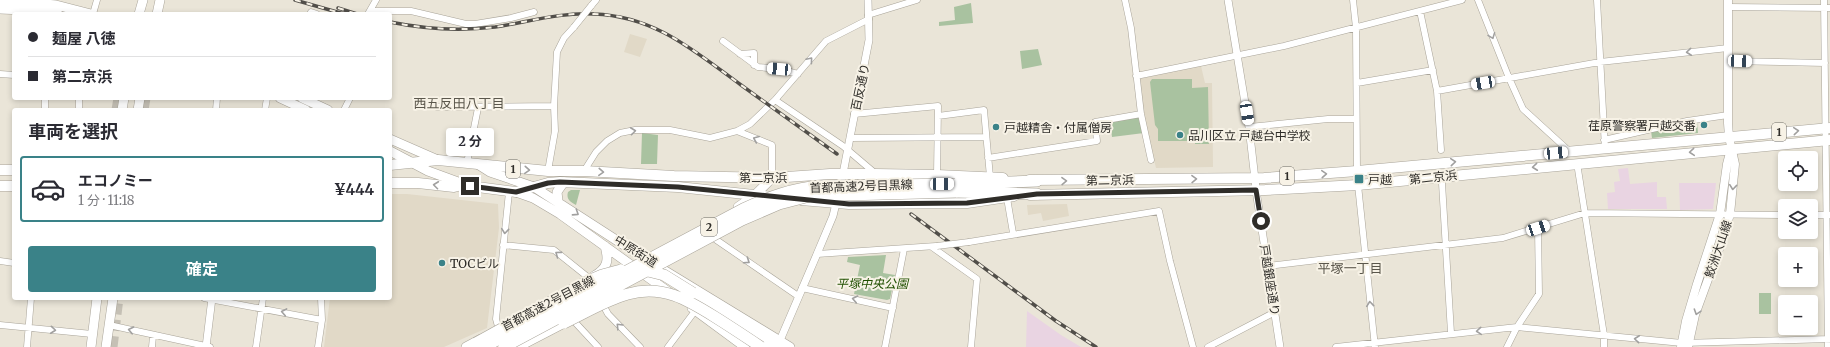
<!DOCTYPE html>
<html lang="ja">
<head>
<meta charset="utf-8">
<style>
	:root { --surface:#fff; --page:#f7f7f7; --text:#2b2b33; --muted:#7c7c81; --line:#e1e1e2; --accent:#3a8288 }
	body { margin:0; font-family:Merriweather,"Noto Sans JP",serif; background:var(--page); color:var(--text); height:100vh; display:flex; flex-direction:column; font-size:15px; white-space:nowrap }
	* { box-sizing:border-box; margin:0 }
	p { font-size:13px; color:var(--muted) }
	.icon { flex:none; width:22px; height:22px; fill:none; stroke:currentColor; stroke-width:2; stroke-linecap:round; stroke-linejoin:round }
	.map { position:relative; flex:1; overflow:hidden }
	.drawer { position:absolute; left:12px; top:108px; width:380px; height:192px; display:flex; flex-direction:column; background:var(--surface); border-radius:4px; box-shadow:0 2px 6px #0003 }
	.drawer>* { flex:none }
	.guide { position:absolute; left:12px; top:12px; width:380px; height:88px; border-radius:4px; box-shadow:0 2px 6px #0003; display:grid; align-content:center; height:88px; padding:0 16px; background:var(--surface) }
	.controls { position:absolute; left:1778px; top:151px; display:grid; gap:8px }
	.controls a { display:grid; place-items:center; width:40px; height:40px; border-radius:4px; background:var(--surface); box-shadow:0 2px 6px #0003; font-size:20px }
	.end { position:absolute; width:18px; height:18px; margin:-9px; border:5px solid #2f2d29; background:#fff; box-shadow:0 0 0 2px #fff }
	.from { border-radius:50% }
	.bubble { position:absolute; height:28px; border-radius:4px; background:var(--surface); box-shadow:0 2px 6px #0003; font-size:13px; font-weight:700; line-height:28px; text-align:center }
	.car { position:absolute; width:12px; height:24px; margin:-12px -6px; border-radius:5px; box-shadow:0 0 3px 1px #0007; background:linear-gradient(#fff 24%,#345 0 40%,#fff 0 76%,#345 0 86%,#fff 0) }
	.guide b { display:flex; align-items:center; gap:14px; height:38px; font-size:15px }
	.guide b+b { border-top:1px solid var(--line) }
	.guide i { width:10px; height:10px; background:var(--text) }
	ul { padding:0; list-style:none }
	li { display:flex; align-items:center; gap:12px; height:66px; margin:0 8px 6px; padding:0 8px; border:2px solid transparent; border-radius:4px }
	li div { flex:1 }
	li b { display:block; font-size:15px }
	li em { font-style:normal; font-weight:700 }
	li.active { border-color:var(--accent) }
	li>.icon { width:36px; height:36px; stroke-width:1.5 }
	h2 { padding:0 16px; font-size:18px; line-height:48px }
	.button { display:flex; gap:8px; margin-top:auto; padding:8px 16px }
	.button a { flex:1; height:46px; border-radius:4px; background:var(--accent); color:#fff; font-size:16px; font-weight:700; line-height:46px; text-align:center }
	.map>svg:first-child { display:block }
</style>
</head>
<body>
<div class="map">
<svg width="1830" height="347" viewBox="0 0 1830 347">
	<rect width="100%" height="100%" fill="#eae5d8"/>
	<path fill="#e1d9c7" d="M630 34 647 39 640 57 624 52Z
		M1201 66 1205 83H1212L1213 167 1156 168 1143 114 1139 79Z
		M390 194H407L498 204 499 228 487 328 444 347H324L330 298H390Z
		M1067 204 1069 216 1043 221 1041 213 1028 215 1027 205Z"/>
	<path fill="#e9d4e2" d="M1628 168 1630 184 1657 182V197H1666L1667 209H1608L1607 193 1615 192 1614 182 1620 181 1618 169Z
		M1679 183H1716L1713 209 1680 210Z
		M1027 311 1061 335 1081 347H1026Z"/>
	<path fill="#a9c2a0" d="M971 3 973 23 939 26V22L955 20 954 7Z
		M1038 49 1042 65 1022 69 1020 51Z
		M1152 79H1192V88L1208 87 1209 144H1195V141H1158V129L1155 125 1150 82Z
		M1140 116 1144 133 1112 137 1110 121Z
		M1697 122 1698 133 1652 138 1651 131Z
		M642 133 658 135 657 164H641Z
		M571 190H580L576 205C570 202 566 199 568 192Z
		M886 255 883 273 895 275 890 299 887 300 854 294 860 265 847 262 848 257Z
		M1759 293H1771V314H1759Z"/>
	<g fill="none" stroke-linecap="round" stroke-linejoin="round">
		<path stroke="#c5c0b5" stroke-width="11" stroke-dasharray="11 5.5" stroke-linecap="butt" d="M117 110 119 98
			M143 110 145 98
			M112 347 118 298"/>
		<g stroke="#a9a499" stroke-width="7">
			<path id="minor" d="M1125 0 1131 28 1141 114 1151 160
				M1353 0 1356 28 1357 171
				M1478 0 1509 78 1523 109 1569 151
				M1597 0 1605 148
				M1824 0 1828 347
				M591 6 596 0
				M1728 7 1830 8
				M370 11H411L466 24H475L511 18 534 12
				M1420 11 1437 91 1441 150
				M93 14 97 0
				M310 14 311 12 317 14
				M368 14 376 0
				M868 15 917 0
				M723 41 758 67 779 69 798 74
				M740 54 754 53V65
				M1728 61 1825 63
				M0 74 14 75
				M1136 76 1284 46 1462 0
				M1357 83 1433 70
				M1437 91 1600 62 1728 48
				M45 98V110
				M775 100 843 146 876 174
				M437 107 554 106
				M79 110V98
				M216 110 217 98
				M265 110 267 98
				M344 110 350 98
				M854 114 938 106 937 175
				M938 116 984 110 990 177
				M1249 127 1328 119H1356
				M737 131 772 145V178
				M850 138 986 137
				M1604 140 1687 121 1728 115
				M988 158 1097 141 1095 122 1141 114
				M467 163 478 108
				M1577 163 1604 335V347
				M548 171 555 131 554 106 557 52 564 38 574 27
				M584 171 596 152 607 141 620 133 635 130H670L710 138 737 131 750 124 775 100 826 41 869 19
				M1440 176 1442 183 1451 333
				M1358 185 1375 347
				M1007 198 1013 233
				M1811 215H1830
				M715 239 798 296
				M969 242 1159 211 1170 261 1193 347
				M503 245 554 250 589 278
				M932 247 977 279 971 347
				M817 254 936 246
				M0 261 14 263
				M1268 266 1503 238 1585 213 1785 215
				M802 288 893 308
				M204 298 322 320
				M602 303 608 314 640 347
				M572 319 598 347
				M0 325 92 334
				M109 325 210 347
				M499 330 496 319 509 192
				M27 347 31 298
				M152 347 153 336
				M256 347 263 298
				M318 347 322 320 321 298
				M668 347 695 311
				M885 347 904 249
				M1208 347 1275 312
				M1336 347 1517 327 1682 343 1830 339
				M1507 347 1517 327 1539 294 1538 228"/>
		</g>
		<g stroke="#a9a499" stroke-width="8">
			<path id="tertiary" d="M1228 0 1249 127 1257 197 1280 347
				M840 189 869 40 868 0
				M778 345 817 254 833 216 837 199
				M206 347 212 298"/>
		</g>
		<g stroke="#a9a499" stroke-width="9">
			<path id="secondary" d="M1681 347 1686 321 1697 284 1720 214 1727 164 1731 149
				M1688 347 1695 315 1722 241 1730 214 1735 164 1729 137 1728 123V0"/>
		</g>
		<g stroke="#a9a499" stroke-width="10">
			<path id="primary" d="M0 0 56 5 91 14
				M0 9 47 11 58 14
				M139 14 143 0
				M157 14 160 0
				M280 98 306 110
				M302 98 328 110
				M122 110 124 98
				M138 110 140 98
				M390 139 438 160
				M390 151 428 171 458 182 462 185
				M479 165 490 172 534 187 644 258 790 347
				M516 192 533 198 560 214 670 293
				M558 201 557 192 564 182
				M738 207 755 195 772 178
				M594 276C608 268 609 260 605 246
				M692 308 745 347
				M91 347 97 298
				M106 347 113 298
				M466 347 481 339
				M518 347 570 320"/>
		</g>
		<g stroke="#a9a499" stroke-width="11">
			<path id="trunk" d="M390 165 438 160 548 171H584L674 176 772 178 830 174H876L937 175 1003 178
				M0 170H14
				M1029 180 1264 178 1357 171 1830 128
				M390 183H418L454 187 462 185 516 192 548 183 560 182 678 187 773 197
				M0 186H14
				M1030 195 1265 190 1358 185 1830 140
				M801 200 849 204 967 203 1014 196"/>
		</g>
		<g stroke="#a9a499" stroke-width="12">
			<path id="motorway" d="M955 184 1037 181
				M956 192 1037 194
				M693 293 775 347"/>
		</g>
		<use href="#minor" stroke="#fff" stroke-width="6"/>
		<use href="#tertiary" stroke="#fff" stroke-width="7"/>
		<use href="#secondary" stroke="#fff" stroke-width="8"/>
		<use href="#primary" stroke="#fff" stroke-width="9"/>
		<use href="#trunk" stroke="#fff" stroke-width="10"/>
		<use href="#motorway" stroke="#fff" stroke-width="11"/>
		<g stroke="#514e49" stroke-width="3.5">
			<path id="rail" d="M295 0 344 14
				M338 8 357 14
				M390 22C424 29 461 31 495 27 528 22 561 12 594 14 655 16 694 51 741 85 773 108 805 131 837 154
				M911 214 1056 321 1096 347"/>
		</g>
		<use href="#rail" stroke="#f7f2e6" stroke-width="2" stroke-dasharray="6" stroke-linecap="butt"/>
		<g stroke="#a9a499" stroke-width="7" stroke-linecap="butt">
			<path id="minor-bridge" d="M574 27 591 6
				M937 246 969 242"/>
		</g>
		<g stroke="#a9a499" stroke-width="12" stroke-linecap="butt">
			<path id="motorway-bridge" d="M644 270 664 275 693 293
				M564 323C585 313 606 300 628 294 662 284 688 300 715 317 731 327 746 337 761 347
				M476 343 588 281 602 275 621 270
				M484 347 743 209C769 197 793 188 821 186L955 184
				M504 347 742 220 779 204 810 196 956 192"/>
		</g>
		<use href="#minor-bridge" stroke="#fff" stroke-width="6"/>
		<use href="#motorway-bridge" stroke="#fff" stroke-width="11"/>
	</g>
	<defs><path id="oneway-chevron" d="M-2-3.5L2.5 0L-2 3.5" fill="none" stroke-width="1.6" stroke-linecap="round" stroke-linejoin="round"/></defs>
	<g stroke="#a1a09f">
		<use href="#oneway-chevron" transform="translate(1492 36) rotate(69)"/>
		<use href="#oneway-chevron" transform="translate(1689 52) rotate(174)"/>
		<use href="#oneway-chevron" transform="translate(810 60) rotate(-50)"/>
		<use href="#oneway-chevron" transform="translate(633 131) rotate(-7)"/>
		<use href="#oneway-chevron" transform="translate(1796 131) rotate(-5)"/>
		<use href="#oneway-chevron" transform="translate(756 139) rotate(-157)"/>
		<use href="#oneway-chevron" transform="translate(1692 152) rotate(175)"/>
		<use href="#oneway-chevron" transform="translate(1453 162) rotate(-5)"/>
		<use href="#oneway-chevron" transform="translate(1535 167) rotate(174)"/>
		<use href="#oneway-chevron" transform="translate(527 170) rotate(4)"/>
		<use href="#oneway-chevron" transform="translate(601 172) rotate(3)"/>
		<use href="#oneway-chevron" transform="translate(1324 174) rotate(-4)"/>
		<use href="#oneway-chevron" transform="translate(1194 179) rotate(-1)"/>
		<use href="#oneway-chevron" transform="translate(1064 181) rotate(-1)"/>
		<use href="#oneway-chevron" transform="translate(436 185) rotate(-173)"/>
		<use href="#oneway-chevron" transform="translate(1733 187) rotate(96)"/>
		<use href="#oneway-chevron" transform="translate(576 213) rotate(33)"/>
		<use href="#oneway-chevron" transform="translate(505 231) rotate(96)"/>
		<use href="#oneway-chevron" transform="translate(558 254) rotate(-144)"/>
		<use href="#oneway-chevron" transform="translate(747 261) rotate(34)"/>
		<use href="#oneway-chevron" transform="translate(855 299) rotate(-168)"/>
		<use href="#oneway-chevron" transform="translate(1370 304) rotate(-96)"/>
		<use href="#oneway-chevron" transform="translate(284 312) rotate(-169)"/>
		<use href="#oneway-chevron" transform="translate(1697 312) rotate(108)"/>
		<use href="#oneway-chevron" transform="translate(619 326) rotate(-134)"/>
		<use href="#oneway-chevron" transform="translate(53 330) rotate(6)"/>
		<use href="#oneway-chevron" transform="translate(131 330) rotate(-167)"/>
		<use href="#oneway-chevron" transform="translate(1479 331) rotate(175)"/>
		<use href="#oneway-chevron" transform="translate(1637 339) rotate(-174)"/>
	</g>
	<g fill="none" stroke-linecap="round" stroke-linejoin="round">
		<path stroke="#2f2d29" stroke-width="5" d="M470 186 516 192 548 183 560 182 678 187 849 204 967 203 1037 194 1256 190 1261 221"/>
	</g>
	<g fill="#3a8288" stroke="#f7f2e6" stroke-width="1.5">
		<circle cx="1704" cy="125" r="4"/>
		<circle cx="996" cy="127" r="4"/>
		<circle cx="1180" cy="135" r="4"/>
		<rect x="1354" y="174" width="10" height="10" rx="2"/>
		<circle cx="442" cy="263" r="4"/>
	</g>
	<g text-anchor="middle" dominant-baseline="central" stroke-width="4" stroke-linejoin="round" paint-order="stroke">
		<g fill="#f7f2e6" stroke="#6b6862" stroke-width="1">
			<rect x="1772" y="123" width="14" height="18" rx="3"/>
			<rect x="506" y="160" width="14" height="18" rx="3"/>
			<rect x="1280" y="167" width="14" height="18" rx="3"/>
			<rect x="701" y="218" width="16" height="18" rx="3"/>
		</g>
		<g font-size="11" font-weight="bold" fill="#2f2d29">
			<text x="1779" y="132">1</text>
			<text x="513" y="169">1</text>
			<text x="1287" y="176">1</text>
			<text x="709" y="227">2</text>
		</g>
		<g font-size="12" fill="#2f2d29" stroke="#f7f2e6">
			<text transform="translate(860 87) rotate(-78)">百反通り</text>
			<text x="763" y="177">第二京浜</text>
			<text transform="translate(1433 177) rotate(-6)">第二京浜</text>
			<text transform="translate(1110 180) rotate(-1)">第二京浜</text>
			<text transform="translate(861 186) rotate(-2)">首都高速2号目黒線</text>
			<text transform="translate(1718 249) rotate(-71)">鮫洲大山線</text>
			<text transform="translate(636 251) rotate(32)">中原街道</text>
			<text transform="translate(1270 280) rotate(81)">戸越銀座通り</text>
			<text transform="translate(548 303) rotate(-28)">首都高速2号目黒線</text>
		</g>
		<g font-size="12" fill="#2f2d29" stroke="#f7f2e6" text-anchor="start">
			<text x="1696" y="125" text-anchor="end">荏原警察署戸越交番</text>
			<text x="1004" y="127">戸越精舎・付属僧房</text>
			<text x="1188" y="135">品川区立 戸越台中学校</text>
			<text x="1368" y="179">戸越</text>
			<text x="450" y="263">TOCビル</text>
		</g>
		<g font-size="12" font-style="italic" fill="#205001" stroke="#f7f2e6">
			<text x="872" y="283">平塚中央公園</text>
		</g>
		<g font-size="13" fill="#5b574c" stroke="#f7f2e6">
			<text x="459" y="103">西五反田八丁目</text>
			<text x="1350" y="268">平塚一丁目</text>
		</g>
	</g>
</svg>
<div class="controls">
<a><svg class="icon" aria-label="locate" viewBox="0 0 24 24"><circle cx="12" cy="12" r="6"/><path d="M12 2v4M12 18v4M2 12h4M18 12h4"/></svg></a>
<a><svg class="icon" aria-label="layers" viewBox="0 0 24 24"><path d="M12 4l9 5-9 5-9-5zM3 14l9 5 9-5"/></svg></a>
<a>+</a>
<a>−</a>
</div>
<i class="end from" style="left:1261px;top:221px"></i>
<i class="end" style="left:470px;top:186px"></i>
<div class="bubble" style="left:446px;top:128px;width:48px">2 分</div>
<i class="car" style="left:1740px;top:61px;rotate:92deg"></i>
<i class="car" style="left:779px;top:69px;rotate:275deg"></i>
<i class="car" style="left:1483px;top:83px;rotate:260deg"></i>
<i class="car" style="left:1247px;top:113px;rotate:171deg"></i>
<i class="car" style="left:1556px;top:153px;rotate:85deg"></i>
<i class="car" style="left:942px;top:184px;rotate:89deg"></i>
<i class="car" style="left:1538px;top:228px;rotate:72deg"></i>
<div class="guide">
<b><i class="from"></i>麺屋 八徳</b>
<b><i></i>第二京浜</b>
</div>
<section class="drawer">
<h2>車両を選択</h2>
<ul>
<li class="active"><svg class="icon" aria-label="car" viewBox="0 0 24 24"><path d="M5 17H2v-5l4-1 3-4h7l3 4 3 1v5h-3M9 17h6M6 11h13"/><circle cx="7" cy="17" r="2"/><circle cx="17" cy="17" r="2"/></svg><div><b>エコノミー</b><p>1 分 · 11:18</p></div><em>¥444</em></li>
</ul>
<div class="button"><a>確定</a></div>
</section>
</div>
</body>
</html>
